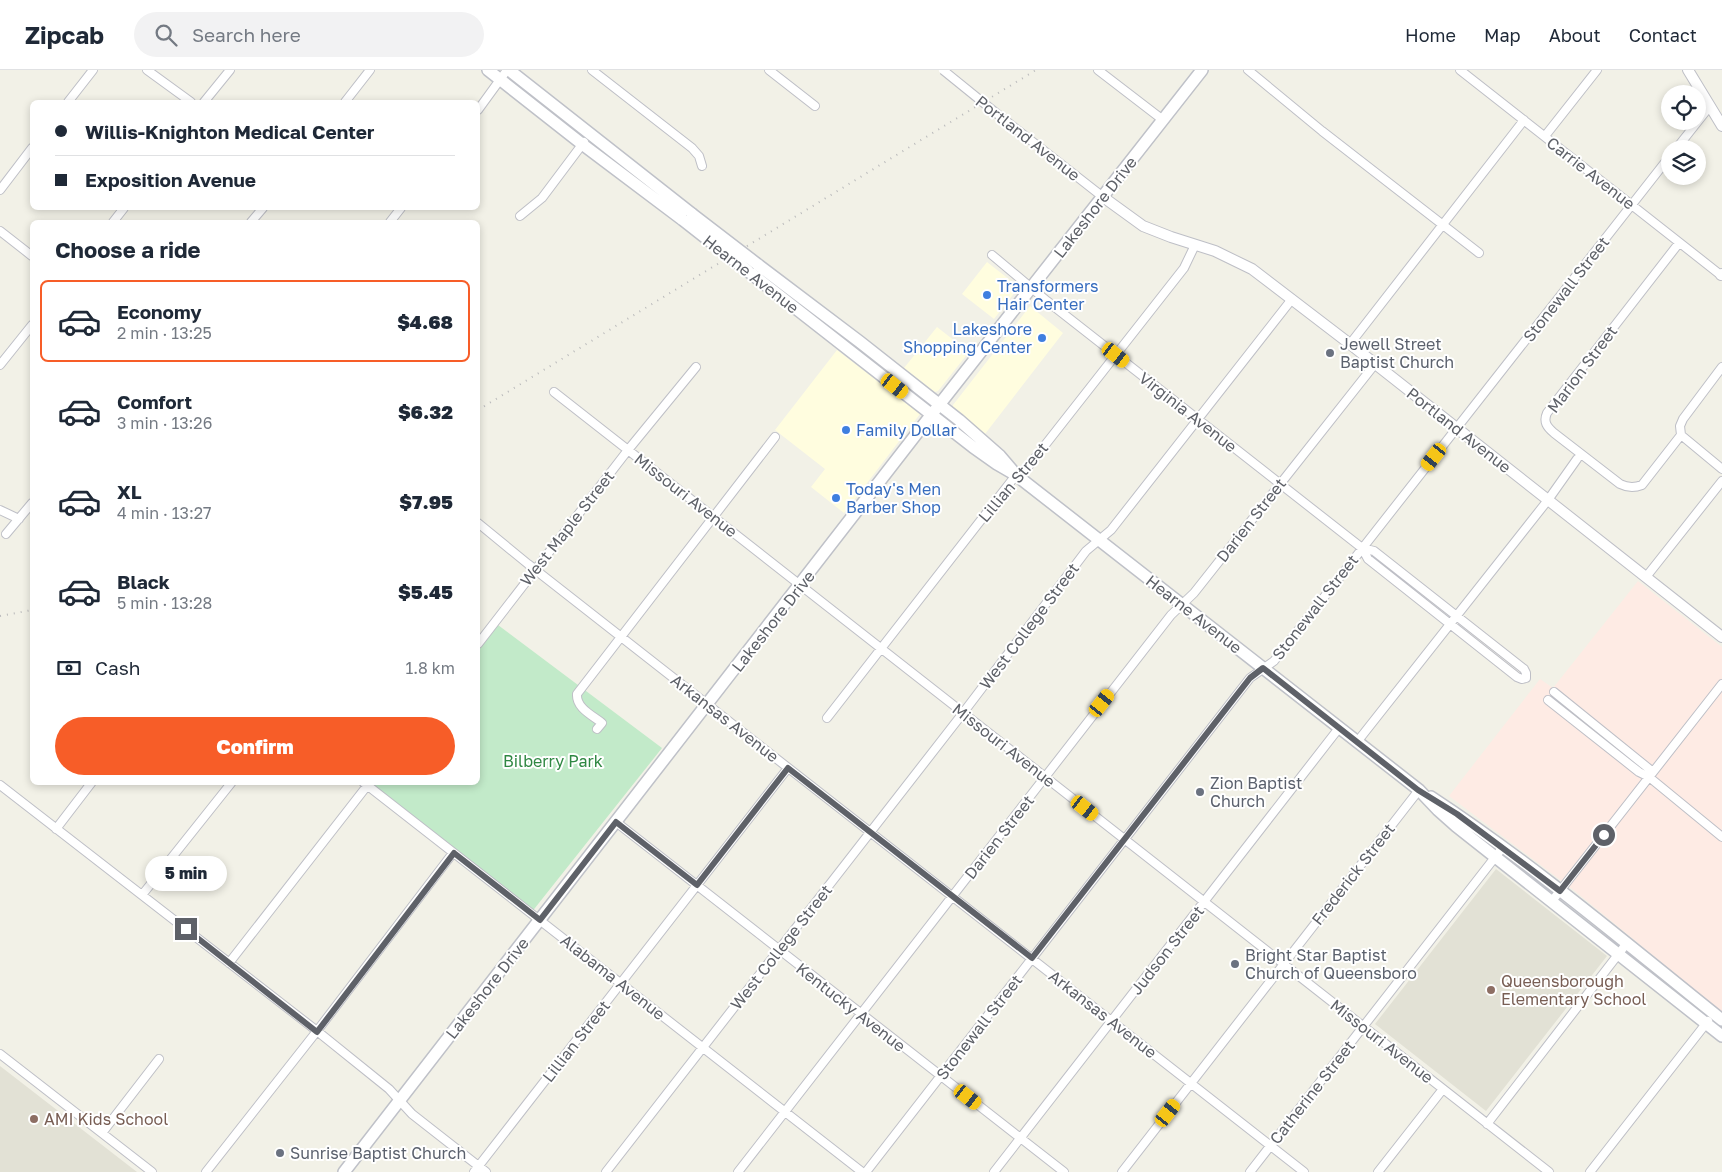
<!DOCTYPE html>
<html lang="en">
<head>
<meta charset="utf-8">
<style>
	:root { --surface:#fff; --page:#f2f2f3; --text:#1f2937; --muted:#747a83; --line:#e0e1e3; --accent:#f75d28 }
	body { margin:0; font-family:"Golos Text",sans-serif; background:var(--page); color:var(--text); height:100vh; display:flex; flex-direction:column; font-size:19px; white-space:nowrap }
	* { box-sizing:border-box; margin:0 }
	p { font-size:16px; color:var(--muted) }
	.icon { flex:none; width:28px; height:28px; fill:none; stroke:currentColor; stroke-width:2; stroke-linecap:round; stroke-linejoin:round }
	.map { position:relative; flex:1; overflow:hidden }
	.side { position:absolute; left:30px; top:150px; width:450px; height:565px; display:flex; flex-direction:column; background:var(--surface); border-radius:8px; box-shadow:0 2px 8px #0003 }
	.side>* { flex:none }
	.banner { position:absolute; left:30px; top:30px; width:450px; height:110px; border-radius:8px; box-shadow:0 2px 8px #0003; display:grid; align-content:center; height:110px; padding:0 25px; background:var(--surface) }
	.tools { position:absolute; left:1661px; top:15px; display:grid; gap:10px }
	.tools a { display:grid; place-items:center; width:45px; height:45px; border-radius:50%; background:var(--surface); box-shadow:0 2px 8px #0003; font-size:25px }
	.end { position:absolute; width:22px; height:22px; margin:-11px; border:6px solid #5e6168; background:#fff; box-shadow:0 0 0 2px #fff }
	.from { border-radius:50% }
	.bubble { position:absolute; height:35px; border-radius:18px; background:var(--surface); box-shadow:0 2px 8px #0003; font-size:16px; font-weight:800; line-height:35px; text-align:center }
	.car { position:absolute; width:15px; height:30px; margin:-15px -8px; border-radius:6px; box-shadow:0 0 4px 1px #0007; background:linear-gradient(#f5c518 24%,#345 0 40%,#f5c518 0 76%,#345 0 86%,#f5c518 0) }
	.banner b { display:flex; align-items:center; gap:18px; height:48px; font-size:19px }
	.banner b+b { border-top:1px solid var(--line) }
	.banner i { width:12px; height:12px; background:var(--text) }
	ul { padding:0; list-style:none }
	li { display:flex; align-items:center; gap:15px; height:82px; margin:0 10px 8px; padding:0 15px; border:2px solid transparent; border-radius:8px }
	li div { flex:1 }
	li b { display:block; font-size:19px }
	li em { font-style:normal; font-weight:800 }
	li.current { border-color:var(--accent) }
	li>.icon { width:45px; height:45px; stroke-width:1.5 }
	h2 { padding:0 25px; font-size:22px; line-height:60px }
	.pay { display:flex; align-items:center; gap:12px; height:55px; padding:0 25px; font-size:19px }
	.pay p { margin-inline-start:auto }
	.button { display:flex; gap:10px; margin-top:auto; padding:10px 25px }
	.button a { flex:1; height:58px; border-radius:30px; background:var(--accent); color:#fff; font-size:20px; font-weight:800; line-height:58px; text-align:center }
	header { display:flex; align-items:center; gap:30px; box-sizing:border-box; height:70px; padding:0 25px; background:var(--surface); border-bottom:1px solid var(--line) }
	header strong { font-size:24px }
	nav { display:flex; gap:28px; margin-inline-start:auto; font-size:18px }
	.search { width:350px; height:45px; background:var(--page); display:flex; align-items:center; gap:12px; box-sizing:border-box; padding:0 18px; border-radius:28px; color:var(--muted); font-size:19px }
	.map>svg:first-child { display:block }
</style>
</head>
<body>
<header>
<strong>Zipcab</strong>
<div class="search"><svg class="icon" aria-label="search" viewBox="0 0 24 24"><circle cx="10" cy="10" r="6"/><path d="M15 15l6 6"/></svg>Search here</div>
<nav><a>Home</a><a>Map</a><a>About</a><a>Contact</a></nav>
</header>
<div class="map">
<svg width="1722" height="1102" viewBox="0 0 1722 1102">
	<rect width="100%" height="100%" fill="#f2f1e7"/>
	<path fill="#fffddf" d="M987 192 1019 217 994 249 962 224Z
		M1030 236 1063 263 985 364 953 339V335Z
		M937 257 969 282 938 321 935 322 904 298Z
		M837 280 920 344 844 443 811 417 825 399 775 360Z"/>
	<path fill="#e2e1d5" d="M1496 799 1607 886 1486 1041 1375 954Z
		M0 996 137 1102H0Z"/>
	<path fill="#feebe4" d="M1638 511 1722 577V942L1571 818 1449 726 1540 609 1553 618Z"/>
	<path fill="#c2eac9" d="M494 552 662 678 531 843 370 712H478V574Z"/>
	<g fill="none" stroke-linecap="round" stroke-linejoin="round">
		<g stroke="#bebfc6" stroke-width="10">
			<path id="minor" d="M147 0 191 32
				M592 0 692 78 699 86 702 96
				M769 0 815 36
				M1098 0 1163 50
				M1248 0 1322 61 1479 183
				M1460 0 1722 206
				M68 32 93 0
				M204 32 230 0
				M345 32 370 0
				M478 40 507 0
				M1001 47 1103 127
				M1545 66 1597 0
				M1676 79 1710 36
				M0 120 32 78
				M520 146 542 128 584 72
				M113 152 124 138
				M251 152 263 138
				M390 152 401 138
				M0 161 32 186
				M1679 173 1547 343C1543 352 1547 357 1554 363L1620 414C1628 418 1634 418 1642 415L1681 365
				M992 185 1047 231 1362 478 1374 481 1524 599 1526 603V608L1522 609 1517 607 1368 489 1362 478
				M1350 274 1524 50
				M0 295 32 255
				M1722 297 1683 349 1680 356 1681 365 1722 399
				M554 322 1549 1102
				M0 440 19 449
				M478 453 528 494 1304 1102
				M6 464 32 433
				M1646 507 1722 411
				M478 574 628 380 696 297
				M1554 622 1653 702
				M1548 630 1639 702 1649 707 1722 767
				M827 648 1016 405 1027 398 1184 198 1195 175
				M597 659 602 653C592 645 576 638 577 624L775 367
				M1357 672 1548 430 1577 389
				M363 712 862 1102
				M0 715 317 961 389 1019 412 1044 486 1102
				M616 752 1064 1102
				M56 759 92 712
				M142 825 232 712
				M1552 831 1722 614
				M229 893 370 712
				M0 984 152 1102
				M1487 1054 1627 873
				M102 1063 159 989
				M206 1102 317 961 453 783
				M474 1102 788 698
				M606 1102 963 643 1086 481 1111 460 1292 229
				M738 1102 1171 545 1194 523 1375 294
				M866 1102 1250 608 1274 591 1670 86
				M994 1102 1339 658
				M1122 1102 1419 720
				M1250 1102 1503 777
				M1378 1102 1443 1019
				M1590 1102 1708 951"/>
		</g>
		<g stroke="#bebfc6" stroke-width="12">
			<path id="tertiary" d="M1688 0 1722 56
				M1103 127 1143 156 1171 167 1215 181 1252 199 1350 274 1722 567
				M1721 205 1722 204"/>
		</g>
		<g stroke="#bfc1c8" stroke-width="14">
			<path id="secondary" d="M488 0 582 74 683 150
				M509 0 692 144
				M757 194 860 272 959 350 1000 386 1012 400
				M748 201 973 377 997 394 1016 405 1419 720 1438 740 1456 756 1722 966
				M1431 727C1533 794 1627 874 1722 950
				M344 1102 921 358 1202 0"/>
		</g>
		<use href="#minor" stroke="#fff" stroke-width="8"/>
		<use href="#tertiary" stroke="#fff" stroke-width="10"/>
		<use href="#secondary" stroke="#fff" stroke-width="11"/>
		<path stroke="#bababb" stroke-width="2" stroke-dasharray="1 6" stroke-linecap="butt" d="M478 340 1036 0
			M0 546 32 540"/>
		<g stroke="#bebfc6" stroke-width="10" stroke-linecap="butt">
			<path id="minor-bridge" d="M943 0 1001 47"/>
		</g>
		<g stroke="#bfc1c8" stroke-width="14" stroke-linecap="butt">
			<path id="secondary-bridge" d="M692 144 757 194
				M683 150 748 201"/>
		</g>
		<use href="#minor-bridge" stroke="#fff" stroke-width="8"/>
		<use href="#secondary-bridge" stroke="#fff" stroke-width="11"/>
	</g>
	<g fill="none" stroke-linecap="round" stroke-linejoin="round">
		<path stroke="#5e6168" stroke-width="6" d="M186 859 317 962 454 783 540 850 616 752 697 815 788 698 1032 888 1250 608 1263 598 1418 720 1457 744 1560 821 1604 765"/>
	</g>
	<g fill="#3f7fe0" stroke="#fff" stroke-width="2">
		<circle cx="987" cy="225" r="5"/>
		<circle cx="1042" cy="268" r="5"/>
		<circle cx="846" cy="360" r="5"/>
		<circle cx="836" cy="428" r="5"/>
	</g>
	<g fill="#6b7280" stroke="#fff" stroke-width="2">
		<circle cx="1330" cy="283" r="5"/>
		<circle cx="1200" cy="722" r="5"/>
		<circle cx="1235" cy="894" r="5"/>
		<circle cx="280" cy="1083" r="5"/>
	</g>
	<g fill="#8d6e63" stroke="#fff" stroke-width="2">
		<circle cx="1491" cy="920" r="5"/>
		<circle cx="34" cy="1049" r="5"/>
	</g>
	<g text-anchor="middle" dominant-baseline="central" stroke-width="4" stroke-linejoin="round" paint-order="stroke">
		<g font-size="16" fill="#5e6168" stroke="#fff">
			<text transform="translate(1028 68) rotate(38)">Portland Avenue</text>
			<text transform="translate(1591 103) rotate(38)">Carrie Avenue</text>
			<text transform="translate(1095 137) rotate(-52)">Lakeshore Drive</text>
			<text transform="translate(751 204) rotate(38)">Hearne Avenue</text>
			<text transform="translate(1566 219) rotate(-52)">Stonewall Street</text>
			<text transform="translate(1582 299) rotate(-53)">Marion Street</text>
			<text transform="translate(1188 342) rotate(38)">Virginia Avenue</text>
			<text transform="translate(1459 360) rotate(38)">Portland Avenue</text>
			<text transform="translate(1013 412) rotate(-50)">Lillian Street</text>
			<text transform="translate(686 425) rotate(38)">Missouri Avenue</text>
			<text transform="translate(1251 450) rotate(-52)">Darien Street</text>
			<text transform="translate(567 458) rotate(-52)">West Maple Street</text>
			<text transform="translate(1315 537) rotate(-52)">Stonewall Street</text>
			<text transform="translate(1194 544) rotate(38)">Hearne Avenue</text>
			<text transform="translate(773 551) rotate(-52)">Lakeshore Drive</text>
			<text transform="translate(1029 556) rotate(-53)">West College Street</text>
			<text transform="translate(725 648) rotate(38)">Arkansas Avenue</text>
			<text transform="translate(1004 675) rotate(38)">Missouri Avenue</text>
			<text transform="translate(999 767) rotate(-52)">Darien Street</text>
			<text transform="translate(1353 804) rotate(-52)">Frederick Street</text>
			<text transform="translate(781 877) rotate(-52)">West College Street</text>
			<text transform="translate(1167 880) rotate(-52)">Judson Street</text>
			<text transform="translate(613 907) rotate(38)">Alabama Avenue</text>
			<text transform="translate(487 918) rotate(-52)">Lakeshore Drive</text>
			<text transform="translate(851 937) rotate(38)">Kentucky Avenue</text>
			<text transform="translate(1103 944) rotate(38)">Arkansas Avenue</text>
			<text transform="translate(979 957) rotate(-52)">Stonewall Street</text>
			<text transform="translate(576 971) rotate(-52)">Lillian Street</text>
			<text transform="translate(1382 971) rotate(38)">Missouri Avenue</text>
			<text transform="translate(1312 1022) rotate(-52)">Catherine Street</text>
		</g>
		<g font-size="16" fill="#366cbe" stroke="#fff" text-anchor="start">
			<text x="997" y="216">Transformers<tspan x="997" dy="18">Hair Center</tspan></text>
			<text x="1032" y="259" text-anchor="end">Lakeshore<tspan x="1032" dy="18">Shopping Center</tspan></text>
			<text x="856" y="360">Family Dollar</text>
			<text x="846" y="419">Today's Men<tspan x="846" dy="18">Barber Shop</tspan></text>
		</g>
		<g font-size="16" fill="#5b616d" stroke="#fff" text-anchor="start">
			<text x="1340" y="274">Jewell Street<tspan x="1340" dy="18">Baptist Church</tspan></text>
			<text x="1210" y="713">Zion Baptist<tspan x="1210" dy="18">Church</tspan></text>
			<text x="1245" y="885">Bright Star Baptist<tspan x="1245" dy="18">Church of Queensboro</tspan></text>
			<text x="290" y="1083">Sunrise Baptist Church</text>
		</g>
		<g font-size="16" fill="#2f8742" stroke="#fff">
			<text x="553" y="691">Bilberry Park</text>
		</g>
		<g font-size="16" fill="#785e54" stroke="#fff" text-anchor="start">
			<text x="1501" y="911">Queensborough<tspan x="1501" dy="18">Elementary School</tspan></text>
			<text x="44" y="1049">AMI Kids School</text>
		</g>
	</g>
</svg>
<div class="tools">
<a><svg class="icon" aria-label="locate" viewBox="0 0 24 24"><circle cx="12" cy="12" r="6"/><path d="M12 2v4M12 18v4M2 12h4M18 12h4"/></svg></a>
<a><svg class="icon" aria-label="layers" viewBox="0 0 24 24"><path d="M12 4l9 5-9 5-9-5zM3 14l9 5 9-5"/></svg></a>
</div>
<i class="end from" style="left:1604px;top:765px"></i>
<i class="end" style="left:186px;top:859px"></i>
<div class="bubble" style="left:145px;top:786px;width:82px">5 min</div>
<i class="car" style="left:1116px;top:285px;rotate:128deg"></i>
<i class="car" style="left:895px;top:316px;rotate:128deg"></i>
<i class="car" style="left:1434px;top:387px;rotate:218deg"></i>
<i class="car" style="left:1102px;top:633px;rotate:38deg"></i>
<i class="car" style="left:1085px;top:738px;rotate:128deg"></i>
<i class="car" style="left:968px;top:1027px;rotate:128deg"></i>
<i class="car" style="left:1168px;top:1043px;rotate:38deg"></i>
<div class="banner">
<b><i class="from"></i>Willis-Knighton Medical Center</b>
<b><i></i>Exposition Avenue</b>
</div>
<section class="side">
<h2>Choose a ride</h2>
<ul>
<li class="current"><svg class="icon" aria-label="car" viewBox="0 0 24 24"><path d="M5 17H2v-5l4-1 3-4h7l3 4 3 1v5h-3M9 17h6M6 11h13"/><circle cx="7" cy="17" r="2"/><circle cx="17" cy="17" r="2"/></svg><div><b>Economy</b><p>2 min · 13:25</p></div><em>$4.68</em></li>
<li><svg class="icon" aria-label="car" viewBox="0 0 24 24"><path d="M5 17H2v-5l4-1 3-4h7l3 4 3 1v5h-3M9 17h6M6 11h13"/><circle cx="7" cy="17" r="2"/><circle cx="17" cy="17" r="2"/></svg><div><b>Comfort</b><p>3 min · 13:26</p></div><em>$6.32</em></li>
<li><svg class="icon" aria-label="car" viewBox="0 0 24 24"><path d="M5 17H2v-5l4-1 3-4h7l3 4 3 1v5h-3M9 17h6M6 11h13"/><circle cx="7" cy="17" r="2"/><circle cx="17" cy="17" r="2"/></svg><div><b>XL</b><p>4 min · 13:27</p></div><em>$7.95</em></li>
<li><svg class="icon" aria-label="car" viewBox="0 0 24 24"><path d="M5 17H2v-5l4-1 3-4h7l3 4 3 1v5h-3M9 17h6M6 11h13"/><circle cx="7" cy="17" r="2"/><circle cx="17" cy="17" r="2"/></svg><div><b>Black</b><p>5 min · 13:28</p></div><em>$5.45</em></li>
</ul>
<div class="pay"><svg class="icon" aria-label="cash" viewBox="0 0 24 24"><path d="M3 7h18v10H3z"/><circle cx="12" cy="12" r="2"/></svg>Cash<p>1.8 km</p></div>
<div class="button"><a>Confirm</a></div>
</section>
</div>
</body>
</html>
